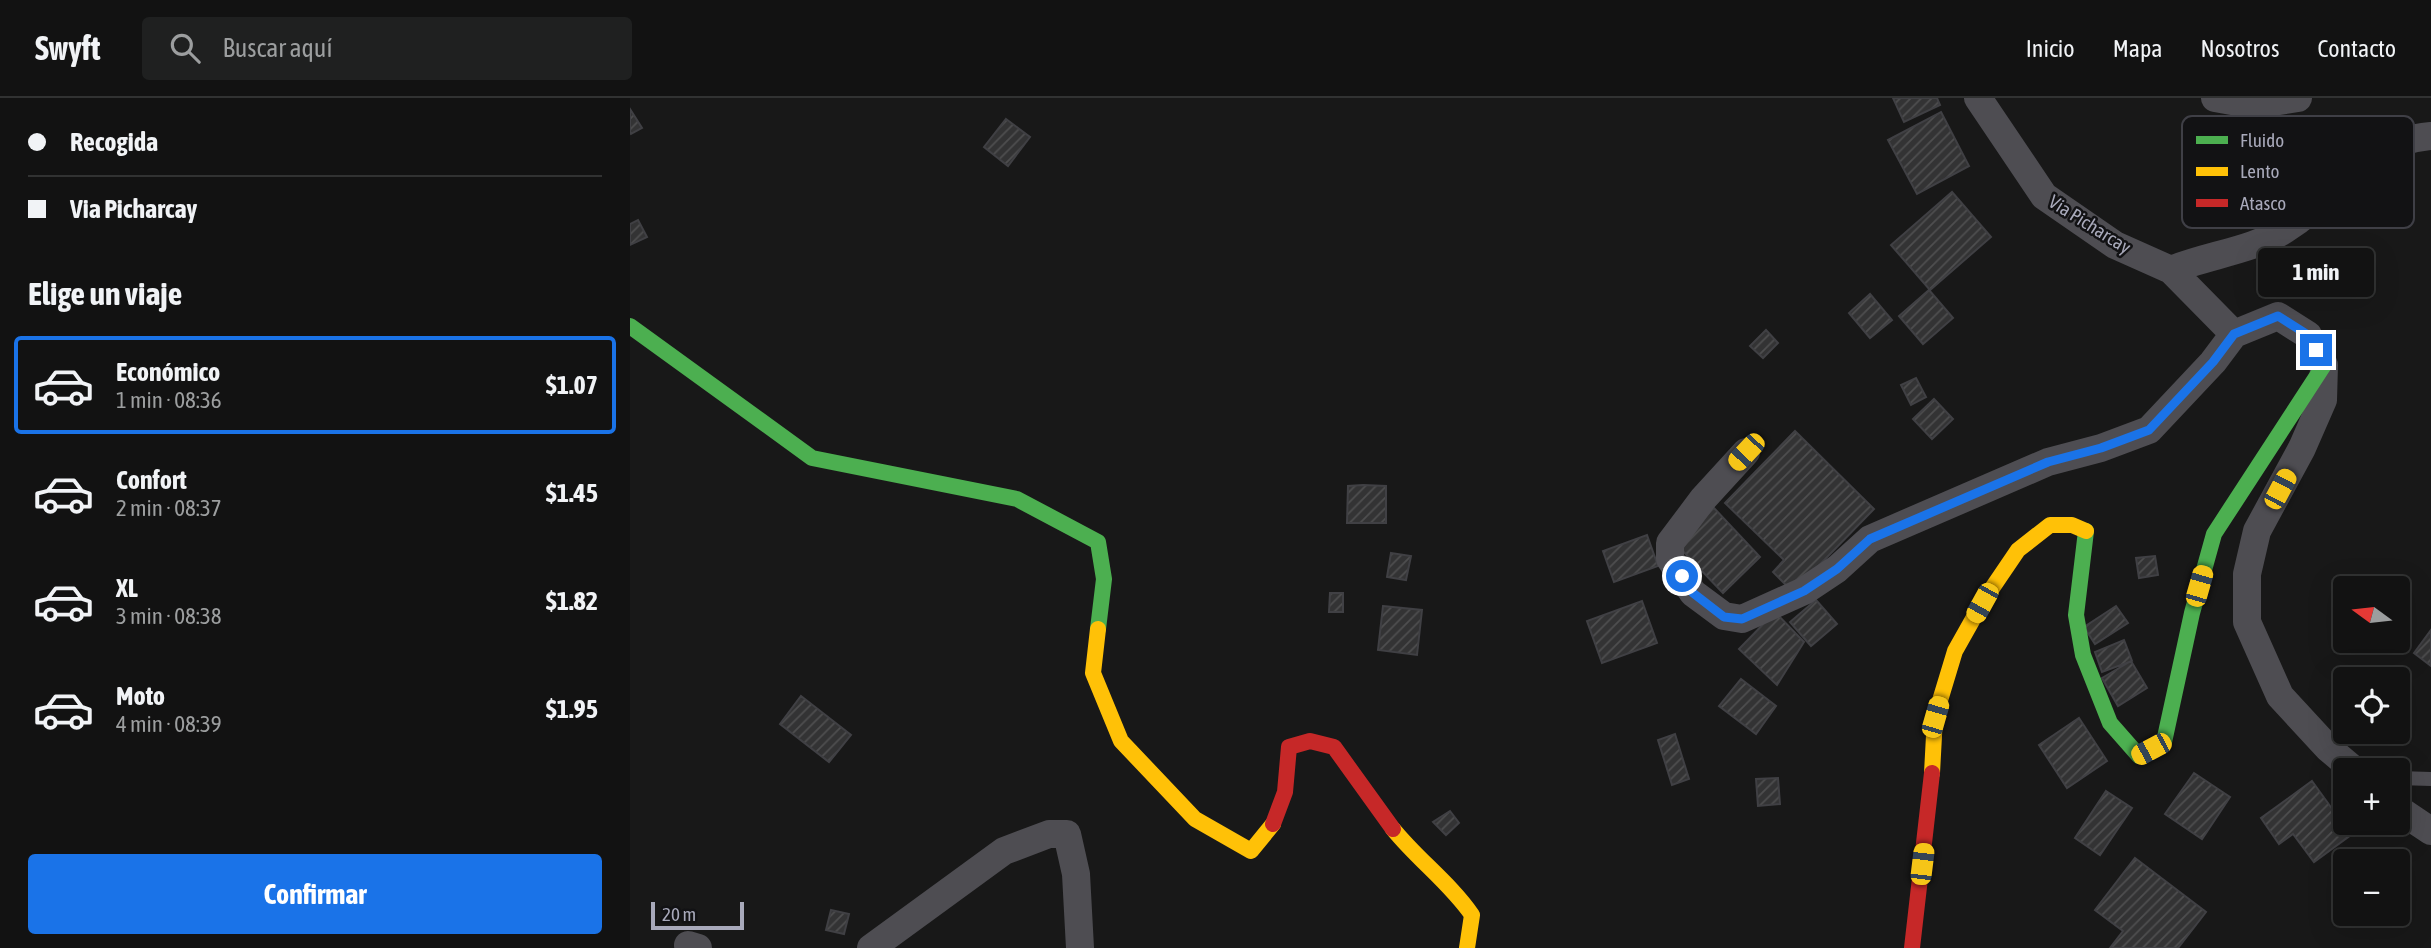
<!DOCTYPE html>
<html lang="es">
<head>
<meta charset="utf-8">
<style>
	:root { --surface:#121212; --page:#1f2020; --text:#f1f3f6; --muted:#9c9e9f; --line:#313232; --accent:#1a73e8 }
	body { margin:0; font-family:"Asap Condensed",sans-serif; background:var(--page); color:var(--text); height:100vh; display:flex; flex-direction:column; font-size:26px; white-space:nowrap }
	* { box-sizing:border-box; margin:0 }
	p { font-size:23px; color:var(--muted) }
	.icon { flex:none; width:38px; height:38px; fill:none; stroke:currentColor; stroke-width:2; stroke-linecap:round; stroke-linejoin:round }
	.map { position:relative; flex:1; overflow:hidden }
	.sheet { display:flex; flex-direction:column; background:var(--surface); width:630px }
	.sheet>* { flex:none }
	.banner { display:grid; align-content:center; height:154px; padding:0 28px; background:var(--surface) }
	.needle { width:46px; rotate:285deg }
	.tools { position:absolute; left:1703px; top:478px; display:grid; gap:14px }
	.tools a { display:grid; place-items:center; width:77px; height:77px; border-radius:7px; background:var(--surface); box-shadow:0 7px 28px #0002,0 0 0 2px var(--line); font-size:35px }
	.scale { position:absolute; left:21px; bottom:18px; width:93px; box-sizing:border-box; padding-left:7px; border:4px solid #a8a9ba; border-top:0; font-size:19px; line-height:24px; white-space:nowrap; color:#a8a9ba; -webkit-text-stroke:5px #121214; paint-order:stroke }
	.end { position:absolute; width:32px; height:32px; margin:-16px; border:9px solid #1a73e8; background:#fff; box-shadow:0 0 0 4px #fff }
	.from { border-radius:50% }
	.bubble { position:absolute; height:49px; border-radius:7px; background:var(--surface); box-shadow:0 7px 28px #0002,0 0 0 2px var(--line); font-size:23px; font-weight:700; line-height:49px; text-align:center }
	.car { position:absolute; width:21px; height:42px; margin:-21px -10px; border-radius:9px; box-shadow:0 0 5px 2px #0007; background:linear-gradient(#f5c518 24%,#345 0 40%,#f5c518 0 76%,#345 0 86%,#f5c518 0) }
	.banner b { display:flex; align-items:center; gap:24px; height:66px; font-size:26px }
	.banner b+b { border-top:2px solid var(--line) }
	.banner i { width:18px; height:18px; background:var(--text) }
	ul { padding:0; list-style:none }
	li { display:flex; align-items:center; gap:21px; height:98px; margin:0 14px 10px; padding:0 14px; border:4px solid transparent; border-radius:7px }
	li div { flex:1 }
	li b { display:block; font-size:26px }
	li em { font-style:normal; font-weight:700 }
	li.current { border-color:var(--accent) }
	li>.icon { width:63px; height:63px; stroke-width:1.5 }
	h2 { padding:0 28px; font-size:32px; line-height:84px }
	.action { display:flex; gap:14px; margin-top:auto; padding:14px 28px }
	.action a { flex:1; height:80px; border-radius:7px; background:var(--accent); color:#fff; font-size:28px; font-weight:700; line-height:80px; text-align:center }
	header { display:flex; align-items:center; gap:42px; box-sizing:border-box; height:98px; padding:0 35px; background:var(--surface); border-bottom:2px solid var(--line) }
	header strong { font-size:33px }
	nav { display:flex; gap:38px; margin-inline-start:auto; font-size:24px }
	.search { width:490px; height:63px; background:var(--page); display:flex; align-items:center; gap:18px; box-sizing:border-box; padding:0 24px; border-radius:7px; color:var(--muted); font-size:26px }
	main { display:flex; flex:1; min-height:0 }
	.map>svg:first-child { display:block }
</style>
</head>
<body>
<header>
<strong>Swyft</strong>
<div class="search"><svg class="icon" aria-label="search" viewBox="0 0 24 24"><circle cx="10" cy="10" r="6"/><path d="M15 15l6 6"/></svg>Buscar aquí</div>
<nav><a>Inicio</a><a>Mapa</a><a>Nosotros</a><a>Contacto</a></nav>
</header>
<main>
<section class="sheet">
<div class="banner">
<b><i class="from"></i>Recogida</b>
<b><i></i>Via Picharcay</b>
</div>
<h2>Elige un viaje</h2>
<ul>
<li class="current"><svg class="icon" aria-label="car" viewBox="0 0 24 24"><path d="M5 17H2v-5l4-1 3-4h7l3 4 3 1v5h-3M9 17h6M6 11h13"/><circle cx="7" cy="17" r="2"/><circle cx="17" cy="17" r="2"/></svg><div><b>Económico</b><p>1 min · 08:36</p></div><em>$1.07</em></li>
<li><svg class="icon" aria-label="car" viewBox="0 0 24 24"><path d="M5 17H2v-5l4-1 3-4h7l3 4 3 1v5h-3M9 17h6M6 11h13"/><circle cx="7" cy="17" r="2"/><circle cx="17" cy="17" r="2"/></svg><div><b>Confort</b><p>2 min · 08:37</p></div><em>$1.45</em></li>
<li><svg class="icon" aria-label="car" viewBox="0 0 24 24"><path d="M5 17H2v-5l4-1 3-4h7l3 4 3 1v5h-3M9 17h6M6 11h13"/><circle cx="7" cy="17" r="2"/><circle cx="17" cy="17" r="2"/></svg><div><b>XL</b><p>3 min · 08:38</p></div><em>$1.82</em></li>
<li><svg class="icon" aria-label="car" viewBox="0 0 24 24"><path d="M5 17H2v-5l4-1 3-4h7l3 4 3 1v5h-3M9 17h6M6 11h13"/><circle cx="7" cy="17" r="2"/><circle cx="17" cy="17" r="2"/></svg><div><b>Moto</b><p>4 min · 08:39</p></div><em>$1.95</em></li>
</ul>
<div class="action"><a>Confirmar</a></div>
</section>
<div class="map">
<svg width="1801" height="850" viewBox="0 0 1801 850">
	<defs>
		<pattern id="building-hatch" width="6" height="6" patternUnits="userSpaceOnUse" patternTransform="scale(1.75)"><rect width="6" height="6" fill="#333334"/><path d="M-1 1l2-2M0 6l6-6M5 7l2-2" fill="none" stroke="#4e4e4f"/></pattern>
	</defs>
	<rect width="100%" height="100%" fill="#181818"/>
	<path fill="url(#building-hatch)" stroke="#404044" stroke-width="2" d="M1263 0H1307L1310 7 1274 24Z
		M0 11 12 30 1 36 0 34Z
		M1311 14 1339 68 1287 96 1258 42Z
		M376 21 400 39 378 68 354 49Z
		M1322 94 1361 139 1300 192 1261 147Z
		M8 122 17 139 0 147V126Z
		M1299 192 1323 220 1293 246 1269 218Z
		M1240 196 1262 222 1240 240 1219 215Z
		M1136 232 1148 245 1133 260 1120 248Z
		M1286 280 1296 299 1281 307 1271 287Z
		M1304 301 1323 321 1302 341 1283 321Z
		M1165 333 1244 411 1163 494 1143 474 1154 462 1095 405Z
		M733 387 756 388V425H717L718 388Z
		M1084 410 1130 459 1093 495 1047 447Z
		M1017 437 1028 468 984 484 973 453Z
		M761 455 781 458 776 482 757 479Z
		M1525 458 1528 477 1509 480 1506 460Z
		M700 495H713V514H699Z
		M1186 502 1207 526 1181 548 1160 524Z
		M1012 503 1027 545 972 565 957 523Z
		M753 508 792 512 787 557 748 552Z
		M1486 508 1498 525 1465 546 1454 529Z
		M1145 514 1174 544 1147 587 1109 551Z
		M1801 532V568L1784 555Z
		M1494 542 1502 563 1472 574 1465 554Z
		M1501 563 1517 590 1488 608 1472 580Z
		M1111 581 1146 608 1126 636 1089 608Z
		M171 598 221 637 199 664 150 626Z
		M1449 620 1477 663 1437 690 1409 647Z
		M1045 636 1059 681 1042 687 1028 642Z
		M1564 675 1600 699 1572 741 1535 716Z
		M1148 680 1150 706 1128 708 1126 681Z
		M1682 683 1721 737 1684 764 1663 736 1649 746 1631 720Z
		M1476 693 1502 710 1470 757 1445 740Z
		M820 713 829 725 816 737 803 724Z
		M1505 760 1576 814 1548 850H1480L1493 833 1465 812Z
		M201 812 219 816 214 836 196 832Z"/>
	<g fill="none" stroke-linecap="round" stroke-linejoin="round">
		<path stroke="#4e4d52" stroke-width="14" d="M1768 680 1801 681"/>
		<path stroke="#4e4d52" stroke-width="28" d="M1348 0 1414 98 1485 147 1541 172 1604 236 1648 218 1678 237 1694 267 1693 302 1672 350 1627 433 1617 476V524L1650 598 1698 650 1724 672
			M1585 0 1624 7 1668 0
			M1541 172C1577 157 1622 153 1654 132 1711 97 1726 45 1801 38
			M1116 354 1073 401 1040 445V461L1063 495 1094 518 1112 521 1174 493 1207 471 1240 441 1418 364 1471 350 1519 332 1583 264 1604 236
			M1768 711 1801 733
			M58 847 68 850
			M241 850 374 753 419 736H437L446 776 450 850"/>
		<path stroke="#4caf50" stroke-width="16" d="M0 228 182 360 387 401 468 444 474 481 468 531
			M1456 433 1446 517 1453 557 1480 625 1509 658 1534 644 1562 515 1584 436 1694 267"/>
		<path stroke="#ffc107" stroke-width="16" d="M468 531 463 575 491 643 565 721 621 753 643 726
			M1302 675 1305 619 1325 553 1352 505 1388 452 1420 427H1442L1456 433
			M763 731C788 762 820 785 842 817L837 850"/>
		<path stroke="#c62828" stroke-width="16" d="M643 726 655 694 659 649 680 643 704 649 763 731
			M1282 850 1302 675"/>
	</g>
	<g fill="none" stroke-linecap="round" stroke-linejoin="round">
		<path stroke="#1a73e8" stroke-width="9" d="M1052 478 1063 495 1094 519 1112 521 1174 493 1207 471 1240 441 1418 364 1471 350 1519 332 1583 264 1604 236 1648 218 1678 237 1686 252"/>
	</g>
	<g text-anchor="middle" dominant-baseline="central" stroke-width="5" stroke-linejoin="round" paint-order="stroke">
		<g font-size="19" fill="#a8a9ba" stroke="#121214">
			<text transform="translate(1460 126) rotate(32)">Via Picharcay</text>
		</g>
	</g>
	<rect x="1552" y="18" width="232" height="112" rx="10" fill="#121214" stroke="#3f3f46" stroke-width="2"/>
	<rect x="1566" y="38" width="32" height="8" fill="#4caf50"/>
	<rect x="1566" y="69" width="32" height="9" fill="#ffc107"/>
	<rect x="1566" y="101" width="32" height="8" fill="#c62828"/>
	<g font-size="19" fill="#a8a9ba">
		<text x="1610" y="49">Fluido</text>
		<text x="1610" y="80">Lento</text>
		<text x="1610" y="112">Atasco</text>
	</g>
</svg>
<div class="tools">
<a><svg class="needle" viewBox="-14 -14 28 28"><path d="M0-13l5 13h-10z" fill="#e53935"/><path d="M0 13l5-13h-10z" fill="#9c9e9f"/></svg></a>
<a><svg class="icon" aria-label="locate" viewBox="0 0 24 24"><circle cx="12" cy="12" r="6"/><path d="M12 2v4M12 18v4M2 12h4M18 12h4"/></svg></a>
<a>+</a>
<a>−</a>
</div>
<div class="scale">20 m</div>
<i class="end from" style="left:1052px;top:478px"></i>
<i class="end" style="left:1686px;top:252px"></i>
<div class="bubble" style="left:1628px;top:150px;width:116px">1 min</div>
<i class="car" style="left:1116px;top:354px;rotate:223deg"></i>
<i class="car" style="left:1650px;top:391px;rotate:28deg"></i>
<i class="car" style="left:1569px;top:488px;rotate:16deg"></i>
<i class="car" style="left:1352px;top:505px;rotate:209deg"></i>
<i class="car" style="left:1305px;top:619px;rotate:16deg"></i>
<i class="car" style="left:1521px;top:651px;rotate:242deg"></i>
<i class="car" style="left:1292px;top:766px;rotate:7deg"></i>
</div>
</main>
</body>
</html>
